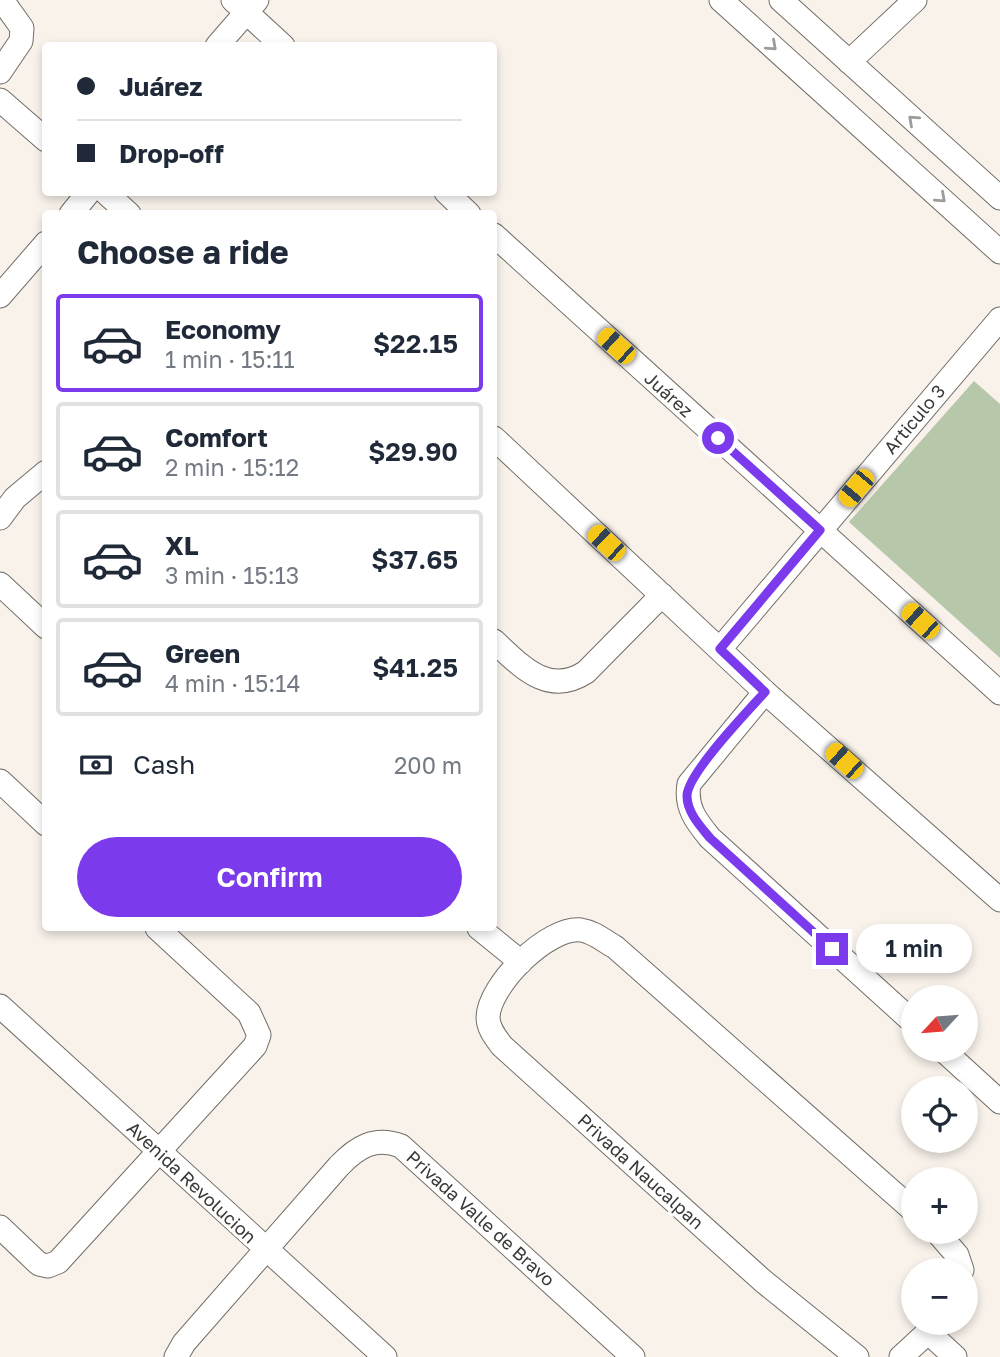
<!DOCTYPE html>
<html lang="en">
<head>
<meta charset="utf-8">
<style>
	:root { --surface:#fff; --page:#f6f6f7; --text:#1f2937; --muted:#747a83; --line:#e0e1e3; --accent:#7c3aed }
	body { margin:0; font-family:"Golos Text",sans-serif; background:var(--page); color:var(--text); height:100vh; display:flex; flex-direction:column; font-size:26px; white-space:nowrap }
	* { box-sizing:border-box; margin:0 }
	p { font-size:23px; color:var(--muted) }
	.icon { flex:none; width:38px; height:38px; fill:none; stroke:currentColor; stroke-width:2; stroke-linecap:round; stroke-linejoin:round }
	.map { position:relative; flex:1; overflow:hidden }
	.panel { position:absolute; left:42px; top:210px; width:455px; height:721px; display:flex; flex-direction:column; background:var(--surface); border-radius:7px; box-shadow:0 4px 10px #0003 }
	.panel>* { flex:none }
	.guide { position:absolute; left:42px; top:42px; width:455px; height:154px; border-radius:7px; box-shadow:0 4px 10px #0003; display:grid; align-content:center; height:154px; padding:0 35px; background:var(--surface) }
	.needle { width:46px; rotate:244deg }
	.fabs { position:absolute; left:901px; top:985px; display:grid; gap:14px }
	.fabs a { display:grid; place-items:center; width:77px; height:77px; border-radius:50%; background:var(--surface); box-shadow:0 4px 10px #0003; font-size:35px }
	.end { position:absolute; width:32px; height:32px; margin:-16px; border:9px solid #7c3aed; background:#fff; box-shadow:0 0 0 4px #fff }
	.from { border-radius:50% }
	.bubble { position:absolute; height:49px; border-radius:24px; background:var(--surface); box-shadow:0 4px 10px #0003; font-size:23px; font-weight:600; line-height:49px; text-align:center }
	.car { position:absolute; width:21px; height:42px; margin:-21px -10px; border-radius:9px; box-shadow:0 0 5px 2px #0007; background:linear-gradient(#f5c518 24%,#345 0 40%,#f5c518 0 76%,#345 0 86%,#f5c518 0) }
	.guide b { display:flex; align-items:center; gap:24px; height:66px; font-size:26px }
	.guide b+b { border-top:2px solid var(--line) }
	.guide i { width:18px; height:18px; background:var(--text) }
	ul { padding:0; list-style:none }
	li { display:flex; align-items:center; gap:21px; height:98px; margin:0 14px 10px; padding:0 21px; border:4px solid var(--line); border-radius:7px }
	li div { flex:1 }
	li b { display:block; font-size:26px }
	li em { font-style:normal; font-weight:600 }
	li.active { border-color:var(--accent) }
	li>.icon { width:63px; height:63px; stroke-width:1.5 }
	h2 { padding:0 35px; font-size:32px; line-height:84px }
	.pay { display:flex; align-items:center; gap:18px; height:77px; padding:0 35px; font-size:26px }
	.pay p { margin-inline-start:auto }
	.action { display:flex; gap:14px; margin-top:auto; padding:14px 35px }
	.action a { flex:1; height:80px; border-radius:42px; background:var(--accent); color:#fff; font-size:28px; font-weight:600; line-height:80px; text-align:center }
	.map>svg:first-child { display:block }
</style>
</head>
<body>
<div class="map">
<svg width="1000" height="1357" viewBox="0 0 1000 1357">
	<rect width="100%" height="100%" fill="#f8f2ea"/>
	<path fill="#b7c7a9" d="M974 381 1000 404V658L849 522Z"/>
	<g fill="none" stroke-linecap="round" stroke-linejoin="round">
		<g stroke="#726d66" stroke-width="25">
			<path id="minor" d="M233 0 283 46
				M721 0 1000 252
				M781 0 1000 198
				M217 46 257 0
				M849 62 915 0
				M0 72 21 41 22 28 2 0
				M0 100 46 140
				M105 192 129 214
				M446 192 469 214
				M71 214 89 192
				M494 235 1000 693
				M0 296 46 243
				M494 438 765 692 1000 900
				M0 518 15 498 46 472
				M0 584 46 627
				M494 641C521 666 548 697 586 672L662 595
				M720 649 1000 319
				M765 692 689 784C685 807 696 821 710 838L914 1023
				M0 781 46 824
				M479 928 521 962
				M0 1006 385 1357
				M943 1050 1000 1102
				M0 1227 39 1264 48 1266 58 1262 255 1046 259 1035 249 1013 157 928
				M937 1232 957 1255 962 1270
				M929 1333 955 1357
				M176 1357 184 1343 339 1166C357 1147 375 1136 401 1146L633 1357
				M857 1357 763 1281 502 1046C496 1038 488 1029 488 1017 489 985 548 926 581 930 594 932 604 941 615 947L914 1211
				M901 1357 938 1323"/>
		</g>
		<use href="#minor" stroke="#fff" stroke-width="23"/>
	</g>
	<defs><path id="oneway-chevron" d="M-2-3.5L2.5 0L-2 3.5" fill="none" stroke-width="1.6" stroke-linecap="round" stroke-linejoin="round" transform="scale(1.75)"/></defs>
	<g stroke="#9d9c9a">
		<use href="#oneway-chevron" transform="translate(772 46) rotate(42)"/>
		<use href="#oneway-chevron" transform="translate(913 120) rotate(-138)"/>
		<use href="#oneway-chevron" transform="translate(941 198) rotate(42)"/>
	</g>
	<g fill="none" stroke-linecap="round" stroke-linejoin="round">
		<path stroke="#7c3aed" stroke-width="9" d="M718 438 820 530 720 649 765 692C748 711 687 774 687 796 687 812 700 826 710 838L832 949"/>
	</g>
	<g text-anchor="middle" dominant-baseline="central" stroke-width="6" stroke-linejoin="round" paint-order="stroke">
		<g font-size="18" fill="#3b3936" stroke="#fff">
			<text transform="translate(669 394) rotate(42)">Juárez</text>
			<text transform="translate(914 419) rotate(-50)">Articulo 3</text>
			<text transform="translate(641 1171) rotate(42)">Privada Naucalpan</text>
			<text transform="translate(192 1182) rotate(43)">Avenida Revolucion</text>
			<text transform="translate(481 1218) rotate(42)">Privada Valle de Bravo</text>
		</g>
	</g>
</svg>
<div class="fabs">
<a><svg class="needle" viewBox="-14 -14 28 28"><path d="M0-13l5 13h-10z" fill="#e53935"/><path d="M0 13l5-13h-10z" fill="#747a83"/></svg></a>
<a><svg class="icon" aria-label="locate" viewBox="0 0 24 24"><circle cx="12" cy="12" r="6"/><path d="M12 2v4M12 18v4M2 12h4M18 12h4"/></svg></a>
<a>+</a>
<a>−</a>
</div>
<i class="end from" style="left:718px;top:438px"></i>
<i class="end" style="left:832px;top:949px"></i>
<div class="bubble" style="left:856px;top:924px;width:116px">1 min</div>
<i class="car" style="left:616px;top:346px;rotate:312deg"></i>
<i class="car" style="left:856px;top:488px;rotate:220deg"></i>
<i class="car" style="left:606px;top:543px;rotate:313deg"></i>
<i class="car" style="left:920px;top:621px;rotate:312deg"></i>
<i class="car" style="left:844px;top:761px;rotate:312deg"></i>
<div class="guide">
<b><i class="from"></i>Juárez</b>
<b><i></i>Drop-off</b>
</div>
<section class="panel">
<h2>Choose a ride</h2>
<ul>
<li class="active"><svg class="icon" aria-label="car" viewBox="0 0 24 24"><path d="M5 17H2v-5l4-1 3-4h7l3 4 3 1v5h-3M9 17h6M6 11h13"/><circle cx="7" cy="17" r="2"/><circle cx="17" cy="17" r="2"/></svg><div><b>Economy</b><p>1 min · 15:11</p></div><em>$22.15</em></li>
<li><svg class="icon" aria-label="car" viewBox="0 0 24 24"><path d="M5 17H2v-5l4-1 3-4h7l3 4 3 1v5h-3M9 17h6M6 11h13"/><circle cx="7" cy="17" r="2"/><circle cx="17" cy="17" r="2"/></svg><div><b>Comfort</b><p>2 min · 15:12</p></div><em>$29.90</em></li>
<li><svg class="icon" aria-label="car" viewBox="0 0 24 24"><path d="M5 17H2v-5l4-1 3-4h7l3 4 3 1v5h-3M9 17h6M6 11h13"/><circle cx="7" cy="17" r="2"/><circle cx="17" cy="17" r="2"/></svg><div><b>XL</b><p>3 min · 15:13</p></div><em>$37.65</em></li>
<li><svg class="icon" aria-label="car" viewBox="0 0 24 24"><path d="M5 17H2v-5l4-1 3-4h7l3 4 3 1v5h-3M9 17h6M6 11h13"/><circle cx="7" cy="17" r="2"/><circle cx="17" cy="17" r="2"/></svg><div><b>Green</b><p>4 min · 15:14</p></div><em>$41.25</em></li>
</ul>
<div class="pay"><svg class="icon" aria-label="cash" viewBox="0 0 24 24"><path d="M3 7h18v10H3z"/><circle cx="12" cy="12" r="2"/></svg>Cash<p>200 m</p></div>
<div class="action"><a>Confirm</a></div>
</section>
</div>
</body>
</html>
